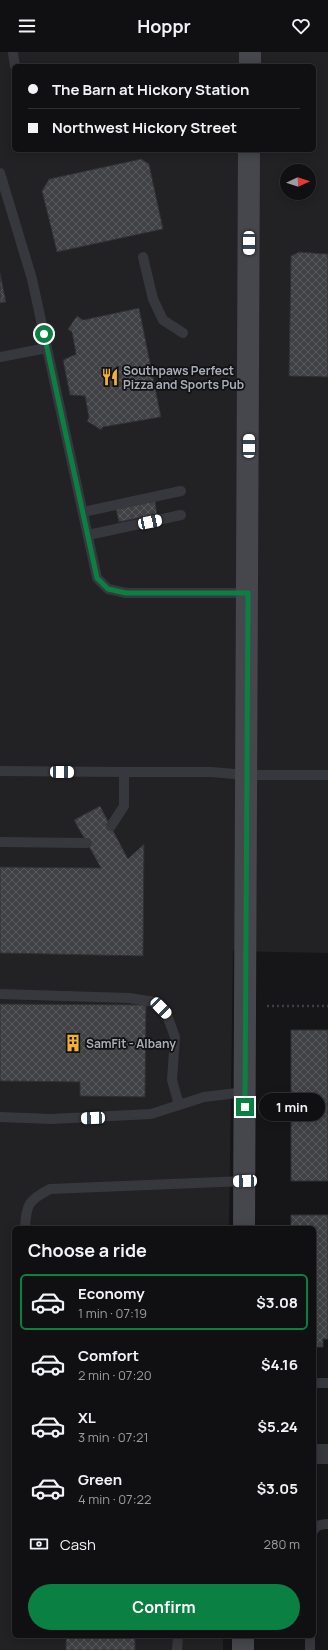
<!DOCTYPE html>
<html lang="en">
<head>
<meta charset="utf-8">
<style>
	:root { --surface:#101012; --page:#1e1e20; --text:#f1f3f6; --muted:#9c9d9f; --line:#303032; --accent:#0b8043 }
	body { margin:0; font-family:Manrope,sans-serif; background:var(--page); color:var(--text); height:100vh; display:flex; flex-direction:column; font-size:15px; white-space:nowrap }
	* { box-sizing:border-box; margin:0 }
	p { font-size:13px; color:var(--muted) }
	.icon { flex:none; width:22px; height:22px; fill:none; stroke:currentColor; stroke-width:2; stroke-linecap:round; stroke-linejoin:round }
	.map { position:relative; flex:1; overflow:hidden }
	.panel { position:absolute; left:12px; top:1174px; width:304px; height:412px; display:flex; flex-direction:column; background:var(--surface); border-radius:6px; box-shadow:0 2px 10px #0003,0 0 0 1px var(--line) }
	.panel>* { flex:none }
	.guide { position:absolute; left:12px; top:12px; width:304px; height:88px; border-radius:6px; box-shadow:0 2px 10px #0003,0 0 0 1px var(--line); display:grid; align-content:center; height:88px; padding:0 16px; background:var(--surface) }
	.needle { width:26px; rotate:86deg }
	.tools { position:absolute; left:280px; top:112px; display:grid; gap:8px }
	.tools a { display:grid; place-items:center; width:36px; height:36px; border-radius:50%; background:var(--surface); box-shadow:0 2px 10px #0003,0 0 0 1px var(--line); font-size:20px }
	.end { position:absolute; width:18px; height:18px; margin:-9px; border:5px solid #0b8043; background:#fff; box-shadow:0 0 0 2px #fff }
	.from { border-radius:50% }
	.bubble { position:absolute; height:28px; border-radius:14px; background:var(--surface); box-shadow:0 2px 10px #0003,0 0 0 1px var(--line); font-size:13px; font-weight:700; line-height:28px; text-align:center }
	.car { position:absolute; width:12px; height:24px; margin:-12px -6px; border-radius:5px; box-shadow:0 0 3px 1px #0007; background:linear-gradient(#fff 24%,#345 0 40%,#fff 0 76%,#345 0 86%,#fff 0) }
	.guide b { display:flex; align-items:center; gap:14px; height:38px; font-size:15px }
	.guide b+b { border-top:1px solid var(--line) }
	.guide i { width:10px; height:10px; background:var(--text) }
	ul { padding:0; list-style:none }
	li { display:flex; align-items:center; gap:12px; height:56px; margin:0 8px 6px; padding:0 8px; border:2px solid transparent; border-radius:6px }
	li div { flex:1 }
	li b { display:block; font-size:15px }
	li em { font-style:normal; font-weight:700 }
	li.current { border-color:var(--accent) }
	li>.icon { width:36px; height:36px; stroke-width:1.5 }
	h2 { padding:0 16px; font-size:18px; line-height:48px }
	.pay { display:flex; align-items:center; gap:10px; height:44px; padding:0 16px; font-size:15px }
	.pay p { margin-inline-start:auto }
	.cta { display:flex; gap:8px; margin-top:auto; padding:8px 16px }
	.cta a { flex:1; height:46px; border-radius:24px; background:var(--accent); color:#fff; font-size:16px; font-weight:700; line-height:46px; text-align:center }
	header { display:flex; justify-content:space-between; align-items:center; height:52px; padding:0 16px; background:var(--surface); font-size:18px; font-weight:700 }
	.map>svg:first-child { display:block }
</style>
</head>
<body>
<header><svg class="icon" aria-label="menu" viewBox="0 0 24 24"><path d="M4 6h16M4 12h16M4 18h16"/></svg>Hoppr<svg class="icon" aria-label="heart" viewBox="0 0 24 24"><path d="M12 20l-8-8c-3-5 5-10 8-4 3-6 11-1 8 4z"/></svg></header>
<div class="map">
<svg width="328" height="1598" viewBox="0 0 328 1598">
	<defs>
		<pattern id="building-cross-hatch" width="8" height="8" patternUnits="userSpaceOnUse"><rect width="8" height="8" fill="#404145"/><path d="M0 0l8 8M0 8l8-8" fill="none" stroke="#595a5e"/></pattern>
	</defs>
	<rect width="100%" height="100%" fill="#161618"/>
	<path fill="#222225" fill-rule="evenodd" d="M0 0H328V901L233 899 229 1176H14V1584H223V1598H0ZM14 14H314V98H14ZM287 119H309V141H287Z"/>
	<path fill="url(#building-cross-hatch)" stroke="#303034" d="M141 107 149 112 163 177 57 200 42 139 49 127Z
		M299 200 328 202V325L289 324 291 204Z
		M0 221 6 250 0 251Z
		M139 256 161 365 103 375 101 378 87 369 89 366 85 344 70 343 63 308 76 302 72 280 68 277 77 264 83 268Z
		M155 449 157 462 119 470 116 457Z
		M100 754 128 807 144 792 143 904 0 901V815L101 816 74 768Z
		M0 952 146 953 145 1045 80 1044V1030L0 1029Z
		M291 978H328V1129H291Z
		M291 1163H328V1287H323V1295H314V1176H291Z
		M71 1584H135V1598H66V1585Z"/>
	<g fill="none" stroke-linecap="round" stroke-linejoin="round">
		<path stroke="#3d3f44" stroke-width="2.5" stroke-dasharray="2 3" stroke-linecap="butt" d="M267 954H328"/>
		<path stroke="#37383d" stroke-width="10" d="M13 1 15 14
			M0 121 32 227 97 526 108 537 126 541H248
			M143 205 153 247 163 268 183 281
			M0 305 47 296
			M83 460 181 439
			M88 483 181 463
			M0 719 124 720H211L247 723H328
			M111 774 124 754V720
			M0 790 87 791
			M0 942 129 946 155 950 167 963 175 985 172 1028 179 1053
			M0 1065 51 1067 151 1062 204 1045 245 1040
			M25 1176C26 1152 29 1148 50 1137L245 1129
			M314 1331H328
			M314 1478C316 1473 323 1472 328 1472
			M177 1598 178 1584
			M310 1598V1584"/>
		<path stroke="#37383d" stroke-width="20" d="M314 1402H328"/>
		<path stroke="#45474d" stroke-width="22" d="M250 0V14
			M244 1176 249 98
			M243 1598V1584"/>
	</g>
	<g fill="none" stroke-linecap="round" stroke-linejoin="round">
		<path stroke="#0b8043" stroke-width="5" d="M44 282 97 526 108 537 126 541H248L245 1055"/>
	</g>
	<defs>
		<g id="restaurant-bare" transform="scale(1.38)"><path d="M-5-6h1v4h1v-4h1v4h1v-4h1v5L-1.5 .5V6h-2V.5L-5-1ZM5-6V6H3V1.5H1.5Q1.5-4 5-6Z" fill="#f2b134" stroke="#111113" stroke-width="2.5" paint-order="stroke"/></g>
		<g id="building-bare" transform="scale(1.38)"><path d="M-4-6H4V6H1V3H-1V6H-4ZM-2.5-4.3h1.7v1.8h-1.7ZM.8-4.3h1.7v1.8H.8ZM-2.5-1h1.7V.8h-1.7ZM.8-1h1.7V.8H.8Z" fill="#f2b134" stroke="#111113" stroke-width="2.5" paint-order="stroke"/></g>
	</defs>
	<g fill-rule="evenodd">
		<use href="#restaurant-bare" x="110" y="325"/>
		<use href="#building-bare" x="73" y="991"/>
	</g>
	<g text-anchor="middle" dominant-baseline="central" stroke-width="3.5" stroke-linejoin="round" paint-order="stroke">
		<g font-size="12" font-weight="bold" fill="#a8adb8" stroke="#111113" text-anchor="start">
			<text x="123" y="318">Southpaws Perfect<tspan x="123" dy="14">Pizza and Sports Pub</tspan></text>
			<text x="86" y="991">SamFit - Albany</text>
		</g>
	</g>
</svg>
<div class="tools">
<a><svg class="needle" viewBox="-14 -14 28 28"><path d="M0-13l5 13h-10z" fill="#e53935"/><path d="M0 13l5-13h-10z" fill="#9c9d9f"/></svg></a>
</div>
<i class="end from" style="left:44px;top:282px"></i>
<i class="end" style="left:245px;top:1055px"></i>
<div class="bubble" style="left:259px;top:1041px;width:66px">1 min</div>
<i class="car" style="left:249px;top:191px;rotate:180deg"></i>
<i class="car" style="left:249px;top:394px;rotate:0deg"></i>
<i class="car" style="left:150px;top:470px;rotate:78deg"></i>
<i class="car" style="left:62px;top:720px;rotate:91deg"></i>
<i class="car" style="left:161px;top:956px;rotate:136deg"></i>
<i class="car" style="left:93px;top:1066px;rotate:268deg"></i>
<i class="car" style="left:245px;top:1129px;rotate:268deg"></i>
<div class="guide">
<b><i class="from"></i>The Barn at Hickory Station</b>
<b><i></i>Northwest Hickory Street</b>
</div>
<section class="panel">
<h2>Choose a ride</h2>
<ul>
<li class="current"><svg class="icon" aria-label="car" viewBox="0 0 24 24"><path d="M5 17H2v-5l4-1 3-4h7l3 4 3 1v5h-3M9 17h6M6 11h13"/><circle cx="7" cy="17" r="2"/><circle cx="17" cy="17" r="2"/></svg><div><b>Economy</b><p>1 min · 07:19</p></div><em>$3.08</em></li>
<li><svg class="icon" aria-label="car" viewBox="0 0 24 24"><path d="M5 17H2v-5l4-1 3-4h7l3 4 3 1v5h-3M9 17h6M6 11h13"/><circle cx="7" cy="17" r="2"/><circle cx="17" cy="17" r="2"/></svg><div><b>Comfort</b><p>2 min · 07:20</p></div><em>$4.16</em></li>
<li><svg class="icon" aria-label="car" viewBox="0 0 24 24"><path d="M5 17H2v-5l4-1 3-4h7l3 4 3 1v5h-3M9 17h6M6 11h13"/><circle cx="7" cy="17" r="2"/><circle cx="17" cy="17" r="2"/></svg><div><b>XL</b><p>3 min · 07:21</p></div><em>$5.24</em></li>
<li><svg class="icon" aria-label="car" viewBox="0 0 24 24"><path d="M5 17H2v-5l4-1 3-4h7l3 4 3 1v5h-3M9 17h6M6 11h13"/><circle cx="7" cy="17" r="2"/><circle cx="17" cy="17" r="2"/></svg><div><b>Green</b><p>4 min · 07:22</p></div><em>$3.05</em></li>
</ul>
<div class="pay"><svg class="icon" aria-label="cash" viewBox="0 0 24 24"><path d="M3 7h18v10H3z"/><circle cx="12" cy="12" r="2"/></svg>Cash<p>280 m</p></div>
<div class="cta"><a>Confirm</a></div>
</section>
</div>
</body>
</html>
